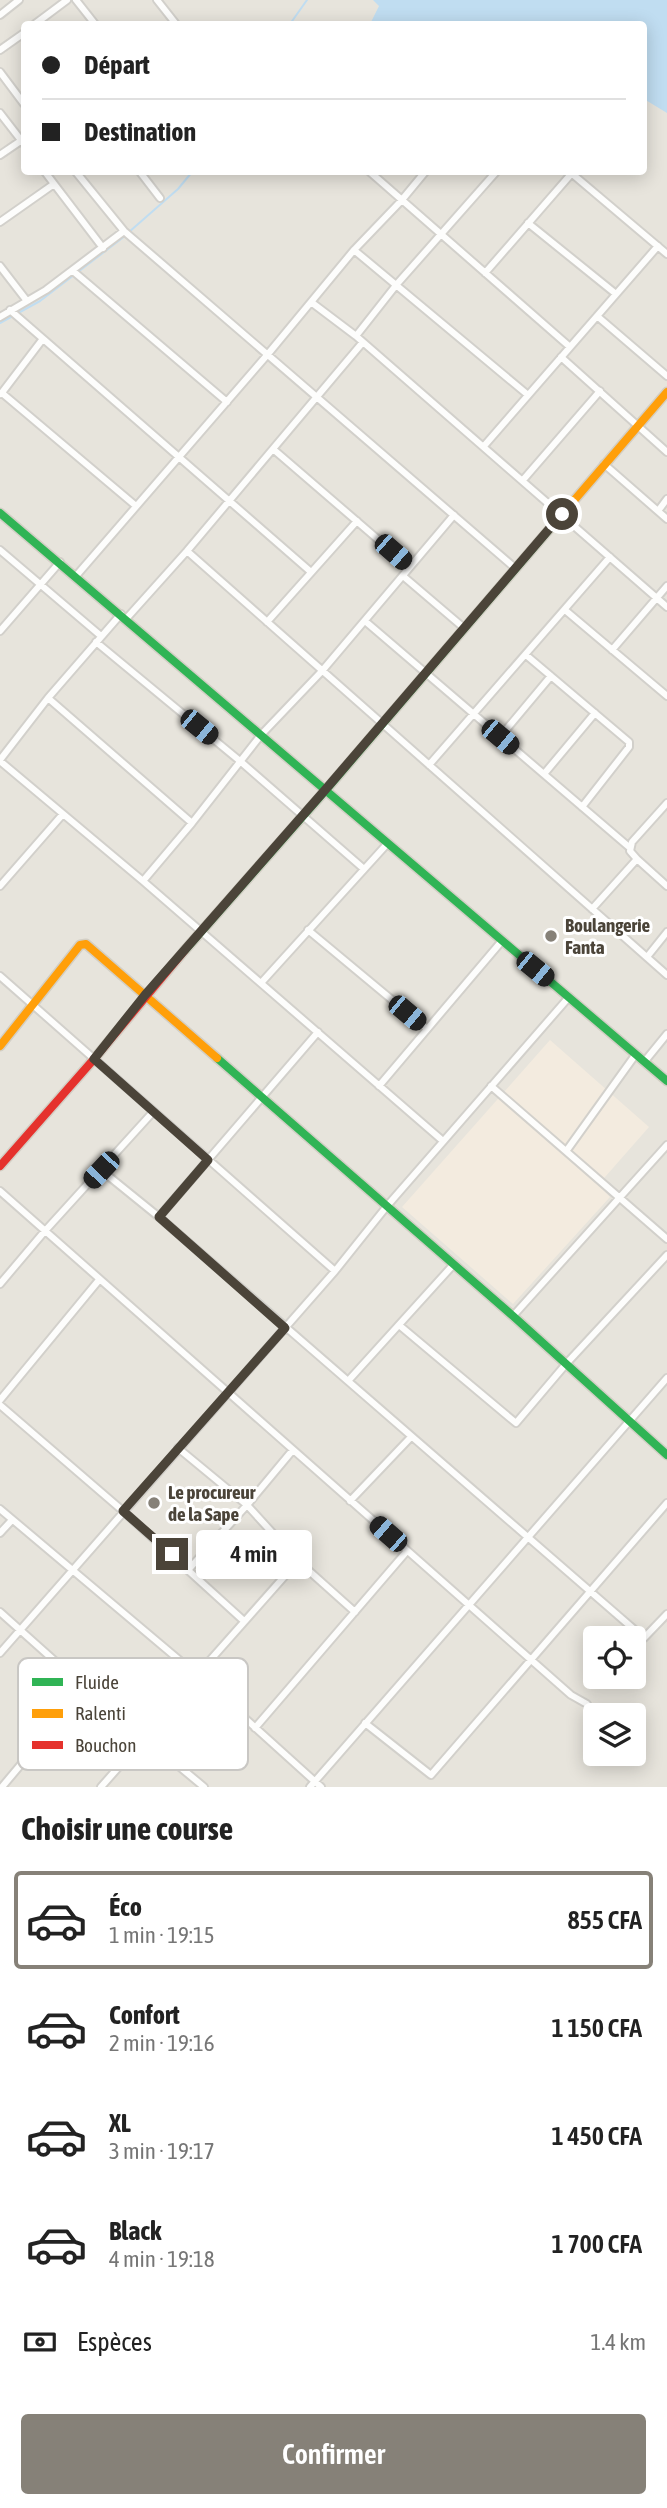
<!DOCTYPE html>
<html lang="fr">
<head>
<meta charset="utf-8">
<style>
	:root { --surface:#fff; --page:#f2f2f2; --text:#222; --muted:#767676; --line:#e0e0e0; --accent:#868178 }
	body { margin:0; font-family:"Asap Condensed",sans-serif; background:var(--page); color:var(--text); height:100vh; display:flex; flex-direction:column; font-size:26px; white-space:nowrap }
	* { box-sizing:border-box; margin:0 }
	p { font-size:23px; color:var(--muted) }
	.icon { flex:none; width:38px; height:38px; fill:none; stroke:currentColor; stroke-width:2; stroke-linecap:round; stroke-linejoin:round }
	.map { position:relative; height:1787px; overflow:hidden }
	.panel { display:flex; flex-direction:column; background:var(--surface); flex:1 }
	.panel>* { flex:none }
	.top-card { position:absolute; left:21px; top:21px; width:626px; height:154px; border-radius:7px; box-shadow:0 4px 18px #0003; display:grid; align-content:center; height:154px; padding:0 21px; background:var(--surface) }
	.controls { position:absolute; left:583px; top:1626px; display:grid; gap:14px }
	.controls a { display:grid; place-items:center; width:63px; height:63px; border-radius:7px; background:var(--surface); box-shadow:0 4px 18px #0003; font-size:35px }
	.end { position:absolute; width:32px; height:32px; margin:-16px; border:9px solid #4b4439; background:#fff; box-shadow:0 0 0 4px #fff }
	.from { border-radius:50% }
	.bubble { position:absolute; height:49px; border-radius:7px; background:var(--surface); box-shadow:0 4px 18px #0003; font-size:23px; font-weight:600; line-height:49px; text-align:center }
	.car { position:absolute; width:21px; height:42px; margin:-21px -10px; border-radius:9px; box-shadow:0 0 5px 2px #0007; background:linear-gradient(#222 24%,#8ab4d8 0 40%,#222 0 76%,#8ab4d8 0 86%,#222 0) }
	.top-card b { display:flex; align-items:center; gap:24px; height:66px; font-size:26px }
	.top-card b+b { border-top:2px solid var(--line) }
	.top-card i { width:18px; height:18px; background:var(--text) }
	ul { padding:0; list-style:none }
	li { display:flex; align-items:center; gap:21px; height:98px; margin:0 14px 10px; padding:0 7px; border:4px solid transparent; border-radius:7px }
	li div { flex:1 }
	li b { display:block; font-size:26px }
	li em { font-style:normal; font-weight:600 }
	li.active { border-color:var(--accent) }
	li>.icon { width:63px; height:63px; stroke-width:1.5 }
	h2 { padding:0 21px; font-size:32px; line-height:84px }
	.pay { display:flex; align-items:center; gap:18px; height:77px; padding:0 21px; font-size:26px }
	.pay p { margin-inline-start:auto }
	.primary-button { display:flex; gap:14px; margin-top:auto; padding:14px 21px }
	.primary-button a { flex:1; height:80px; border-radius:7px; background:var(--accent); color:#fff; font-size:28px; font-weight:600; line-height:80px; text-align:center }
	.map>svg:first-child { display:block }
</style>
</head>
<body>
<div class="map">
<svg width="667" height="1787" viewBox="0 0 667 1787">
	<rect width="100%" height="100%" fill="#f4f2ee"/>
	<path fill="#e7e4dc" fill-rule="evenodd" d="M0 0H667V1787H0ZM24 24H644V172H24ZM595 1638H634V1676H595ZM595 1715H634V1754H595Z"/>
	<path fill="#f3ebdf" d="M550 1040 649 1127 598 1185 610 1197 513 1304 402 1207Z"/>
	<path fill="#c0ddf1" d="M373 0H667V113L644 99V24H370L379 6Z"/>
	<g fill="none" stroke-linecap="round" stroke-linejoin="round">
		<path stroke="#c0ddf1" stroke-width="2" d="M290 24 307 0
			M129 232 178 189 192 172
			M0 323 40 301 125 236"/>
		<g stroke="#d2d0cb" stroke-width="10">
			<path id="street" d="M76 0 95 24
				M157 0 176 24
				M0 15 19 0
				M35 24 67 0
				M0 50 24 33
				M0 72 24 104
				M0 113 24 144
				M0 155 22 140
				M45 172 103 248
				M76 172 124 231 515 568
				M140 172 160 198
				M370 172 570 347
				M570 172 667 254
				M0 222 54 184
				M528 223 616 294
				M354 250 528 395
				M0 266 27 301
				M73 271 227 402
				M485 273 572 173
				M311 302 356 336 667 607
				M10 310 311 572
				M597 316 667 376
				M0 317 46 290 124 231
				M356 336 397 284 496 172
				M561 357 667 452
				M2 393 136 506
				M1 394 42 340
				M484 446 658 246
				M273 449 410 567
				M604 464 667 519
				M523 480 600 391
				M658 511 667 499
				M0 550 101 636
				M187 551 667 975
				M76 576 268 354 354 250 401 201 425 172
				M403 576 464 628
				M565 610 667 696
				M126 619 187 551 363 342
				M365 621 629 847
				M267 622 357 521
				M0 631 60 562
				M96 642 240 761 364 869
				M612 650 667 586
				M526 655 629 742V747L582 807
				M48 698 192 823
				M500 737 551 676
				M0 760 48 698 121 614
				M0 761 143 881 443 1141
				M429 765 610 557
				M544 774 595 713
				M637 859 667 886
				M143 881 192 823 261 735 322 671 454 515
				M0 886 63 814
				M592 909 637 859 630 851 632 842 667 803
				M308 930 427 1029
				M647 957 667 932
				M0 976 335 1271
				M261 983 387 844
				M645 1061 667 1034
				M379 1086 501 942
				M491 1086 667 1239
				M567 1150 636 1054
				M101 1170 159 1217 644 1638 667 1614
				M0 1191 571 1695 587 1704 591 1716 590 1730
				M159 1217 318 1032
				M0 1284 44 1232 153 1112
				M513 1316 667 1145
				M399 1325 516 1423 566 1364 667 1255
				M348 1381 454 1264
				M0 1400 99 1280
				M0 1405 123 1511 244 1621
				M178 1448 247 1505 298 1561 355 1612
				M350 1501 411 1437
				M0 1509 197 1675 321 1787
				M0 1533 12 1520
				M189 1569 247 1505 292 1451
				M0 1612 85 1688 204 1787
				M0 1653 335 1271 387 1206 569 997
				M197 1675 298 1561
				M365 1723 431 1775 667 1503
				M255 1728 407 1551
				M2 1787 85 1688
				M101 1787 146 1736
				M310 1787 667 1378"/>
		</g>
		<g stroke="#d3cfc5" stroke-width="11">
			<path id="fast" d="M0 513 667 1081
				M185 950 325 791 553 525
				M217 1058 513 1316 667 1455"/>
		</g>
		<g stroke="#d3cfc5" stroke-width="11">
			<path id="slow" d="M553 525 667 392
				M0 1046 80 945 86 944 217 1058"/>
		</g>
		<g stroke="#d3cfc5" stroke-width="11">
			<path id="jam" d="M0 1166 94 1059 185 950"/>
		</g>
		<use href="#street" stroke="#fdfdfc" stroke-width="6"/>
		<use href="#fast" stroke="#30b455" stroke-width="8"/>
		<use href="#slow" stroke="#ff9f0a" stroke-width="8"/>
		<use href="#jam" stroke="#e5322d" stroke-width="8"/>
	</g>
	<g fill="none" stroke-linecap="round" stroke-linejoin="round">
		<path stroke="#4b4439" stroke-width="9" d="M172 1554 123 1511 285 1328 159 1217 208 1160 94 1059 145 995 325 790 562 514"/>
	</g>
	<g fill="#868178" stroke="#fff" stroke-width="2.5">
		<circle cx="551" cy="936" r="7"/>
		<circle cx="154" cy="1503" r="7"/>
	</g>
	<g text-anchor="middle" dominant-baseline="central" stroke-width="6" stroke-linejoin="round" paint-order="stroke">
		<g font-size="19" font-weight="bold" fill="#4b4439" stroke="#fff" text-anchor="start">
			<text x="565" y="925">Boulangerie<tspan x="565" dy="22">Fanta</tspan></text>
			<text x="168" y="1492">Le procureur<tspan x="168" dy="22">de la Sape</tspan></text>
		</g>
	</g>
	<rect x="18" y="1658" width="230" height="112" rx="10" fill="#fff" stroke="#c9c7c4" stroke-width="2"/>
	<rect x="32" y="1678" width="31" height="8" fill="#30b455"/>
	<rect x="32" y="1709" width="31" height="9" fill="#ff9f0a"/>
	<rect x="32" y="1741" width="31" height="8" fill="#e5322d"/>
	<g font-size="19" fill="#4b4439">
		<text x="75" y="1689">Fluide</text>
		<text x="75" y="1720">Ralenti</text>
		<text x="75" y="1752">Bouchon</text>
	</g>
</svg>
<div class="controls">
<a><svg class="icon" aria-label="locate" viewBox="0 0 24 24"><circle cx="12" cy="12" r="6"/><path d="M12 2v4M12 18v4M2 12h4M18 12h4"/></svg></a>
<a><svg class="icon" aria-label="layers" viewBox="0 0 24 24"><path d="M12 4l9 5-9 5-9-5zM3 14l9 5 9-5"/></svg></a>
</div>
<i class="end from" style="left:562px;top:514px"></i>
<i class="end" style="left:172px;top:1554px"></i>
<div class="bubble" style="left:196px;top:1530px;width:116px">4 min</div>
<i class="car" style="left:393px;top:552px;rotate:131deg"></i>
<i class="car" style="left:199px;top:727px;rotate:129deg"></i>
<i class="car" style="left:500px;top:737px;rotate:130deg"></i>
<i class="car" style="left:535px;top:969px;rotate:129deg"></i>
<i class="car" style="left:407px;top:1013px;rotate:130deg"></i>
<i class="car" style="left:101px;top:1170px;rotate:223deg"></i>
<i class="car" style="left:388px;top:1534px;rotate:311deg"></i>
<div class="top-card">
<b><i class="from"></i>Départ</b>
<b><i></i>Destination</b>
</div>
</div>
<section class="panel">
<h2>Choisir une course</h2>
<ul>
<li class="active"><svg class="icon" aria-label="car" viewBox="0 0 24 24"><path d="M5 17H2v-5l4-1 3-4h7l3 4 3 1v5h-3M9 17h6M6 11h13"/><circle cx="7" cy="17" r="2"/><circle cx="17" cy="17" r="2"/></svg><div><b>Éco</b><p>1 min · 19:15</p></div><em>855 CFA</em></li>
<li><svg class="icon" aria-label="car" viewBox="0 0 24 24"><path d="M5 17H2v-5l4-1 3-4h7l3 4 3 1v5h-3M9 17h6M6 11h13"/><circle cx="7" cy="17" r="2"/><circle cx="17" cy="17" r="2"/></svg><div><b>Confort</b><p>2 min · 19:16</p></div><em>1 150 CFA</em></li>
<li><svg class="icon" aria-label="car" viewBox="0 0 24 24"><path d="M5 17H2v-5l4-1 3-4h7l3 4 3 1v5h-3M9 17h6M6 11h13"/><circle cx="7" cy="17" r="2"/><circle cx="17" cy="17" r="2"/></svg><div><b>XL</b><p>3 min · 19:17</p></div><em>1 450 CFA</em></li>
<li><svg class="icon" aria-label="car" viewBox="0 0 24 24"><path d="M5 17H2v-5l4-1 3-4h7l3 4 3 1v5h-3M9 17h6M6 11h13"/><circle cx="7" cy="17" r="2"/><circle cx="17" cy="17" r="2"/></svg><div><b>Black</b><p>4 min · 19:18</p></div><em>1 700 CFA</em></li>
</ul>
<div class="pay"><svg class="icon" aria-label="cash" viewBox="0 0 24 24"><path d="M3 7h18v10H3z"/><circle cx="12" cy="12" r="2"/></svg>Espèces<p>1.4 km</p></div>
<div class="primary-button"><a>Confirmer</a></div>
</section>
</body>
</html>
